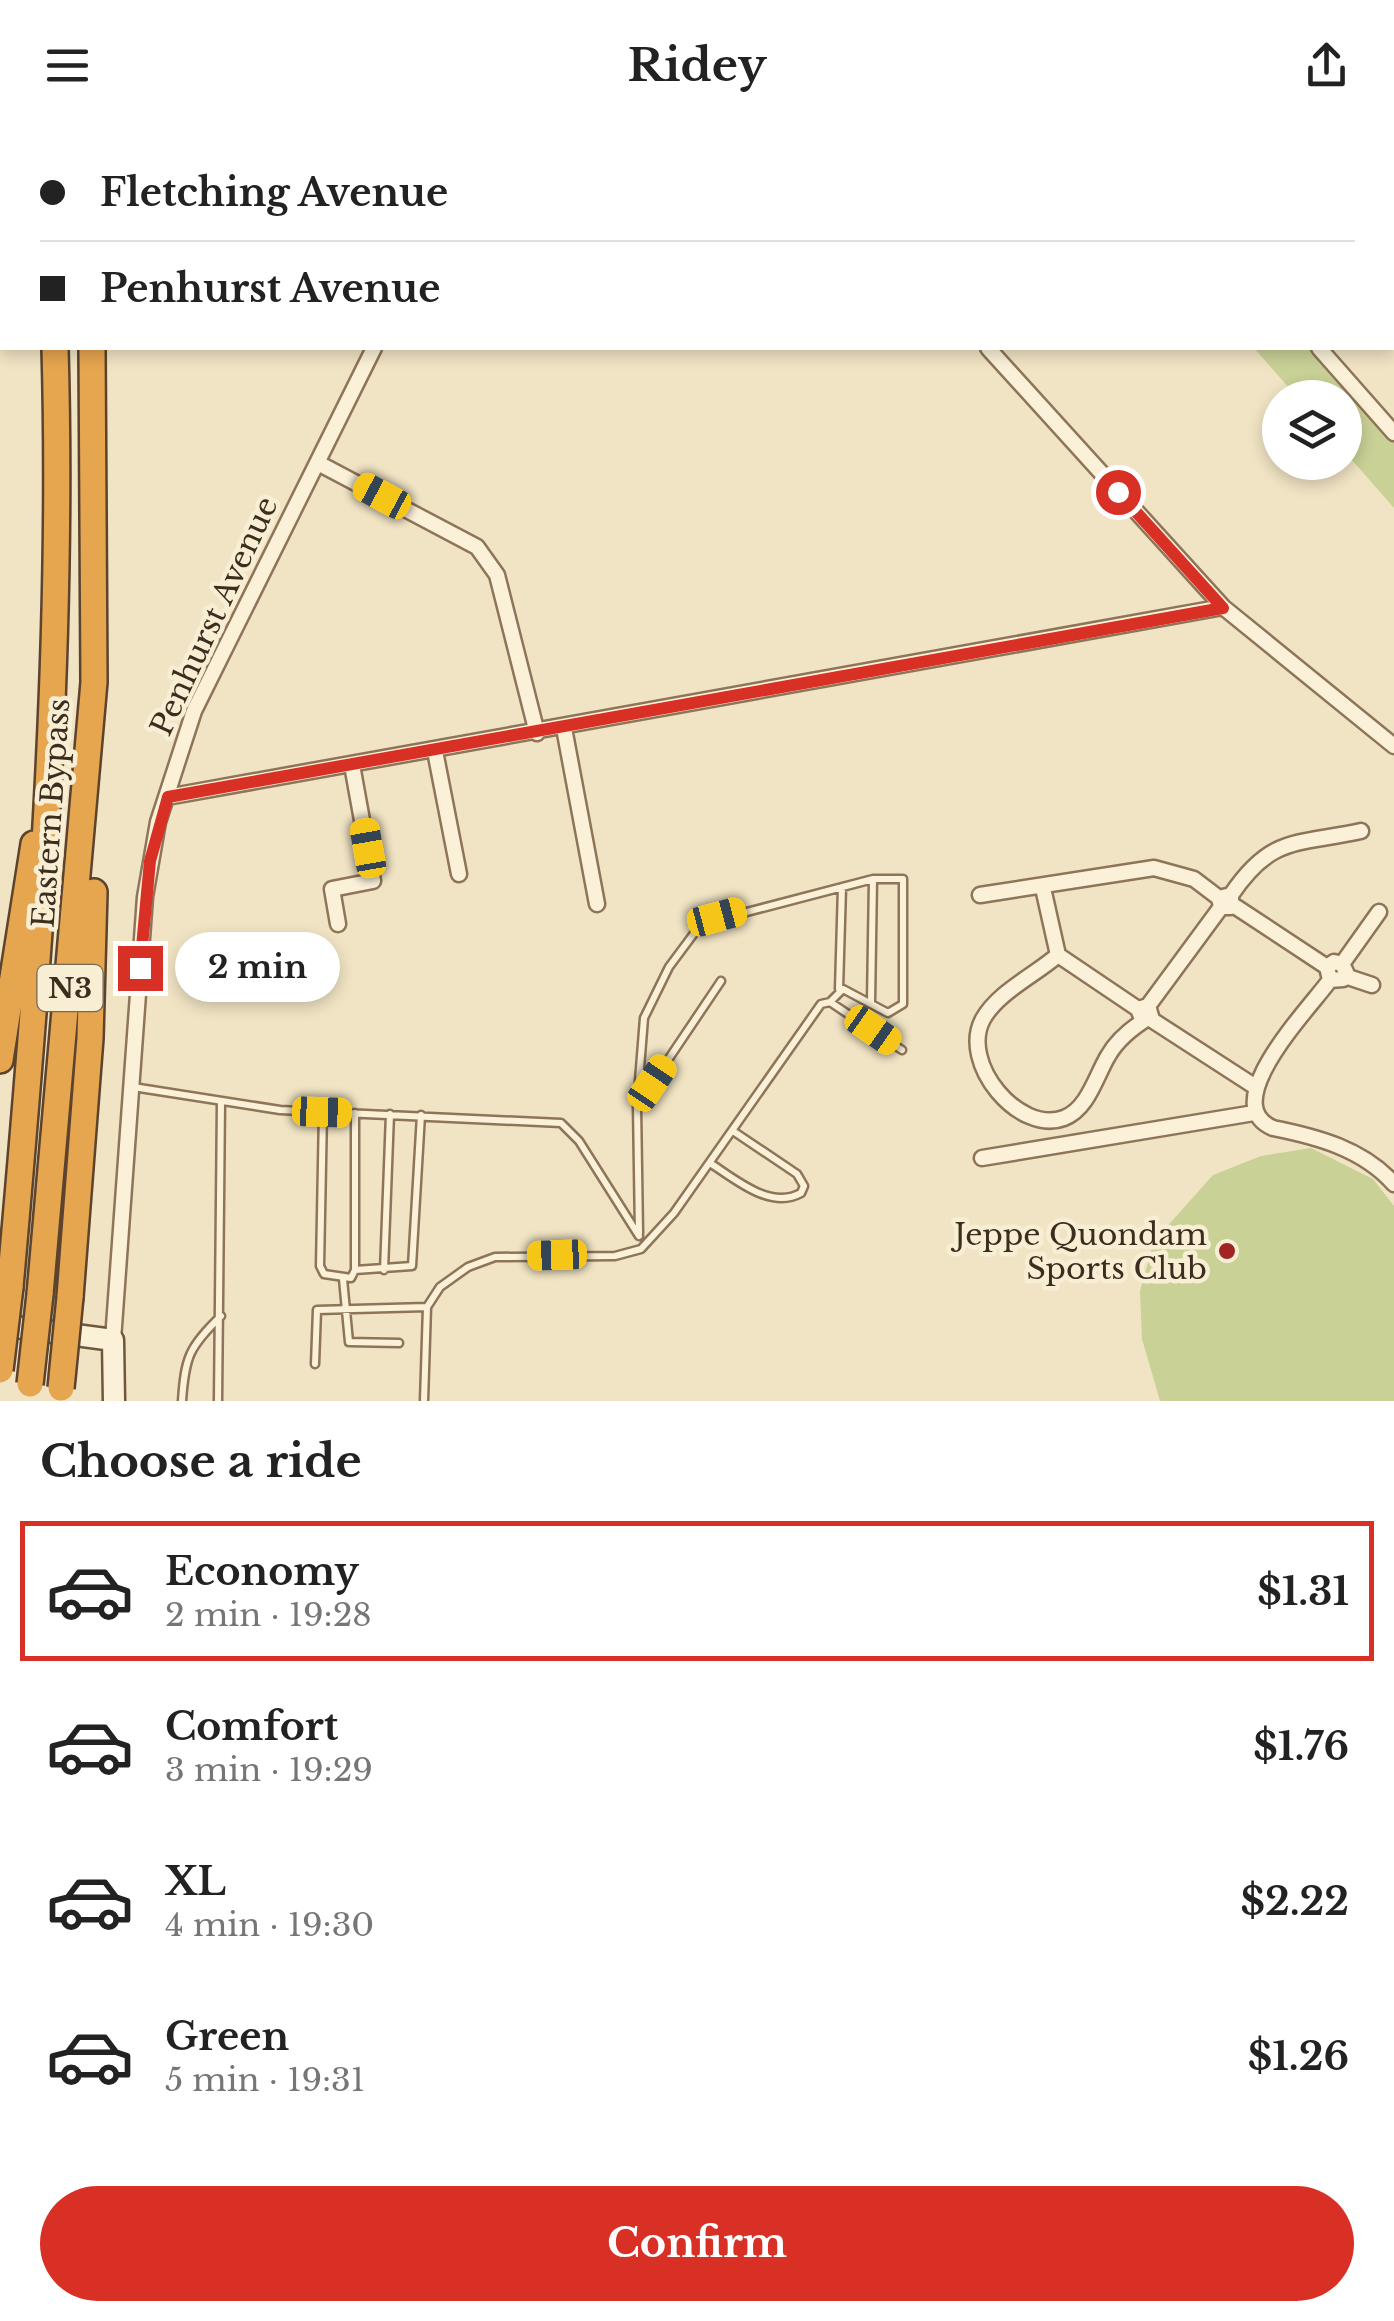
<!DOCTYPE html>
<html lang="en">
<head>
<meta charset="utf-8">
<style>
	:root { --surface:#fff; --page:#f2f2f2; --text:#222; --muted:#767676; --line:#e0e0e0; --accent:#d93025 }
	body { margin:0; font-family:"Libre Baskerville",serif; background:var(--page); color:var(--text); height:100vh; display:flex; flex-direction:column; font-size:38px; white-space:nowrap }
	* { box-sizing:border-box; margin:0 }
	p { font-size:32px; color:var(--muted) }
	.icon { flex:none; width:55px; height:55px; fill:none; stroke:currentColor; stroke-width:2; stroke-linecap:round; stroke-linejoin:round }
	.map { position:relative; height:1271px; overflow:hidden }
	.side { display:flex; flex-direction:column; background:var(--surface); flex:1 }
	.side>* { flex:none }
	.top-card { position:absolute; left:0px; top:0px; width:1395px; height:220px; box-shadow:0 5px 15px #0003; display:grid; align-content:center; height:220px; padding:0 40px; background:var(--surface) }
	.buttons { position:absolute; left:1262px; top:250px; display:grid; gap:20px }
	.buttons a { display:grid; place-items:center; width:100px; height:100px; border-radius:50%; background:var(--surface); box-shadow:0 5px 15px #0003; font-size:50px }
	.end { position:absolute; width:45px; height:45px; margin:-22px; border:12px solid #d93025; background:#fff; box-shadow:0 0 0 5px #fff }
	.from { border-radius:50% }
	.bubble { position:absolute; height:70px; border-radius:35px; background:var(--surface); box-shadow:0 5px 15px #0003; font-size:32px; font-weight:800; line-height:70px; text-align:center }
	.car { position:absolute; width:30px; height:60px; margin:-30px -15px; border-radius:12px; box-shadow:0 0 8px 2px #0007; background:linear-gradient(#f5c518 24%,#345 0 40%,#f5c518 0 76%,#345 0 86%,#f5c518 0) }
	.top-card b { display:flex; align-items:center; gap:35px; height:95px; font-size:38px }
	.top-card b+b { border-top:2px solid var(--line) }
	.top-card i { width:25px; height:25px; background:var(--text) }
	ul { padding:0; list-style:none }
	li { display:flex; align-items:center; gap:30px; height:140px; margin:0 20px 15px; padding:0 20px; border:5px solid transparent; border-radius:0px }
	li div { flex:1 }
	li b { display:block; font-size:38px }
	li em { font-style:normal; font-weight:800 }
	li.current { border-color:var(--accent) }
	li>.icon { width:90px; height:90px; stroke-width:1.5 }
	h2 { padding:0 40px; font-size:45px; line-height:120px }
	.action { display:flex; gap:20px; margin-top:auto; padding:20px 40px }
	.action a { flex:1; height:115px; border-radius:60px; background:var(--accent); color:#fff; font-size:40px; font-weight:800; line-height:115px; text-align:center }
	header { display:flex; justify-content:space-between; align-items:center; height:130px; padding:0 40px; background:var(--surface); font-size:45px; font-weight:800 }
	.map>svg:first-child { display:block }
</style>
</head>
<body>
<header><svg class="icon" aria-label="menu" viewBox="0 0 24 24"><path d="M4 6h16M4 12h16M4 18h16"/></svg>Ridey<svg class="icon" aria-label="share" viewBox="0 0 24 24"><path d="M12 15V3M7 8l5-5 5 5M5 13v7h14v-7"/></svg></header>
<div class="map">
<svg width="1394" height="1271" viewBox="0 0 1394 1271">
	<rect width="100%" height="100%" fill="#f1e4c4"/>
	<path fill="#c9d196" d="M1254 218H1311L1394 311V378L1345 322V268L1297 267Z
		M1311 1018 1373 1049 1394 1076V1271H1160L1142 1209 1140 1161 1154 1111 1213 1045 1261 1026Z"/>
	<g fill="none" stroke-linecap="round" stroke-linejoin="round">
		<g stroke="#8e7559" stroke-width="11">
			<path id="service" d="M839 859 842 757
				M871 872 873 749
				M133 957 280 980 561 993 579 1011 639 1106
				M637 976 644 888 669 837 701 794 873 749H903V874L888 883 843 859 830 872
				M323 982 320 1136 324 1144 351 1148 355 1140V983
				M710 1033C735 1049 770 1080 801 1063L804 1056 797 1044 733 1001
				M639 1103 637 976 721 851
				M355 1140 412 1136 421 985
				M384 1140 390 984
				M343 1149 349 1212 399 1213
				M315 1234 317 1180 427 1177
				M182 1271C185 1227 189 1217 221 1186
				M218 1271 221 971
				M424 1271 427 1177 440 1157 468 1137 495 1127 615 1126 641 1119 674 1083 821 874 830 872 902 920"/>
		</g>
		<g stroke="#8e7559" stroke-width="19">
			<path id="minor" d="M280 0 285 2
				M799 0 801 2
				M1128 0 1130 2
				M482 2 484 0
				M988 218 1223 477 1394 616
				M1319 218 1394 303
				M318 333 477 417 497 445 537 603
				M564 598 597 774
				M435 621 459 744
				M167 667 1223 477
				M1043 758 1058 825 1138 879
				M980 765 1154 738 1194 749 1219 768
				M1231 765C1271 706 1295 715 1361 701
				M1233 775 1327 837
				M338 794 332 759 373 751 352 635
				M1058 825C1035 845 998 862 983 889 959 933 1019 1005 1064 988 1088 979 1096 946 1108 926 1118 908 1136 895 1151 886L1148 876 1138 879 1142 889
				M1342 834 1379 782
				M1345 846 1372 855
				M1330 850 1343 849 1346 842 1342 834 1334 832 1327 837 1330 850C1308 880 1216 974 1273 998 1318 1007 1363 1019 1394 1054
				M1148 876 1221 777 1219 768 1231 765V777H1221
				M1149 888 1254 956
				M982 1028 1254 983
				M113 1210 145 767 158 692 194 581 374 218"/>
		</g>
		<g stroke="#6f563c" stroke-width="25">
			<path id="secondary" d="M0 1195 113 1210 114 1271"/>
		</g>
		<g stroke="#5b432d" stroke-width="30">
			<path id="motorway" d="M48 0V2
				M85 0V2
				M0 930 34 714
				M10 1157C38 844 64 532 55 218
				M40 1164 94 552 92 218
				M70 1167 90 908 94 762"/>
		</g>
		<use href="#service" stroke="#fbf1d8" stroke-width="6"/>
		<use href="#minor" stroke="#fbf1d8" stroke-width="14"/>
		<use href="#secondary" stroke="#fbf1d8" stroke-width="20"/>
		<use href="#motorway" stroke="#e6a54f" stroke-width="25"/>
		<g stroke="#5b432d" stroke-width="30" stroke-linecap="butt">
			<path id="motorway-bridge" d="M0 1240 10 1157
				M30 1254 40 1164
				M61 1258 70 1167"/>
		</g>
		<use href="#motorway-bridge" stroke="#e6a54f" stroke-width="25"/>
	</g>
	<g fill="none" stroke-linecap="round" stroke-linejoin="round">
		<path stroke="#d93025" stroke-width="12" d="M140 838 150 731 168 667 1223 478 1118 362"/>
	</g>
	<circle fill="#a12424" stroke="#f8eed4" stroke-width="4" cx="1227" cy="1121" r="10"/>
	<g text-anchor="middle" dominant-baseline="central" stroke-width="9" stroke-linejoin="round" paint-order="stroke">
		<rect fill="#f8eed4" stroke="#746755" stroke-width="2.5" x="37.5" y="835" width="65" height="46" rx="8"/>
		<g font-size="28" font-weight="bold" fill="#3c2d1e">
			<text x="70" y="858">N3</text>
		</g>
		<g font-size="30" fill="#3c2d1e" stroke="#f8eed4">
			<text transform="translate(214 486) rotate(-65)">Penhurst Avenue</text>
			<text transform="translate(51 683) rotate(-86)">Eastern Bypass</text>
		</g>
		<g font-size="30" fill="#3c2d1e" stroke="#f8eed4" text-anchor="end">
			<text x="1207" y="1104">Jeppe Quondam<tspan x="1207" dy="34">Sports Club</tspan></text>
		</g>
	</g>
</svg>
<div class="buttons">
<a><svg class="icon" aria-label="layers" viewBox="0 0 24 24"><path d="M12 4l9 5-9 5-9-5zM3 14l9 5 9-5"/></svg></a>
</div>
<i class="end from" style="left:1118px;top:362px"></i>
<i class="end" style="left:140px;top:838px"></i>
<div class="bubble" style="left:175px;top:802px;width:165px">2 min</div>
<i class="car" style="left:382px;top:366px;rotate:298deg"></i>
<i class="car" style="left:368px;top:718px;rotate:350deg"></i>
<i class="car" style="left:717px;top:787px;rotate:75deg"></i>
<i class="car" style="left:873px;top:900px;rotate:125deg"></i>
<i class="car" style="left:652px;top:953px;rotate:34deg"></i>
<i class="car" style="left:322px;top:982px;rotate:92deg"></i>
<i class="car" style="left:557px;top:1125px;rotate:268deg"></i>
<div class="top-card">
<b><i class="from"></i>Fletching Avenue</b>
<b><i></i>Penhurst Avenue</b>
</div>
</div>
<section class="side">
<h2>Choose a ride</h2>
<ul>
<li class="current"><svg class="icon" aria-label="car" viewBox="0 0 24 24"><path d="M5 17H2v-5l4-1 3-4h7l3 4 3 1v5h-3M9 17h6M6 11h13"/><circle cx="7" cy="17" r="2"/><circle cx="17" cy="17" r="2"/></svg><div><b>Economy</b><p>2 min · 19:28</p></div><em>$1.31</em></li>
<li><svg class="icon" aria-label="car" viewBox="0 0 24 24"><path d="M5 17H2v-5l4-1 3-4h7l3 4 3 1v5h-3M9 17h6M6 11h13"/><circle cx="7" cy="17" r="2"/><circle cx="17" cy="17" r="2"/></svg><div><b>Comfort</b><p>3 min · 19:29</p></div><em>$1.76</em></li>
<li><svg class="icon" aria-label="car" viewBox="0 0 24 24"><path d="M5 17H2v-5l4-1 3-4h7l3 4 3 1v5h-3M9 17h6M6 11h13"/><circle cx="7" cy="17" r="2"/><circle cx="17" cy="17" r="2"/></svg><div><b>XL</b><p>4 min · 19:30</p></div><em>$2.22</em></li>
<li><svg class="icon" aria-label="car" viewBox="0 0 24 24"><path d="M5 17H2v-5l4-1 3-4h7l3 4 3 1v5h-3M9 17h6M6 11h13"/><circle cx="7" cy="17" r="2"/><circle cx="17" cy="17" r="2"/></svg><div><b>Green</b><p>5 min · 19:31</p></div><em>$1.26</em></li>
</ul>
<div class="action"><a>Confirm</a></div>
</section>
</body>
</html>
